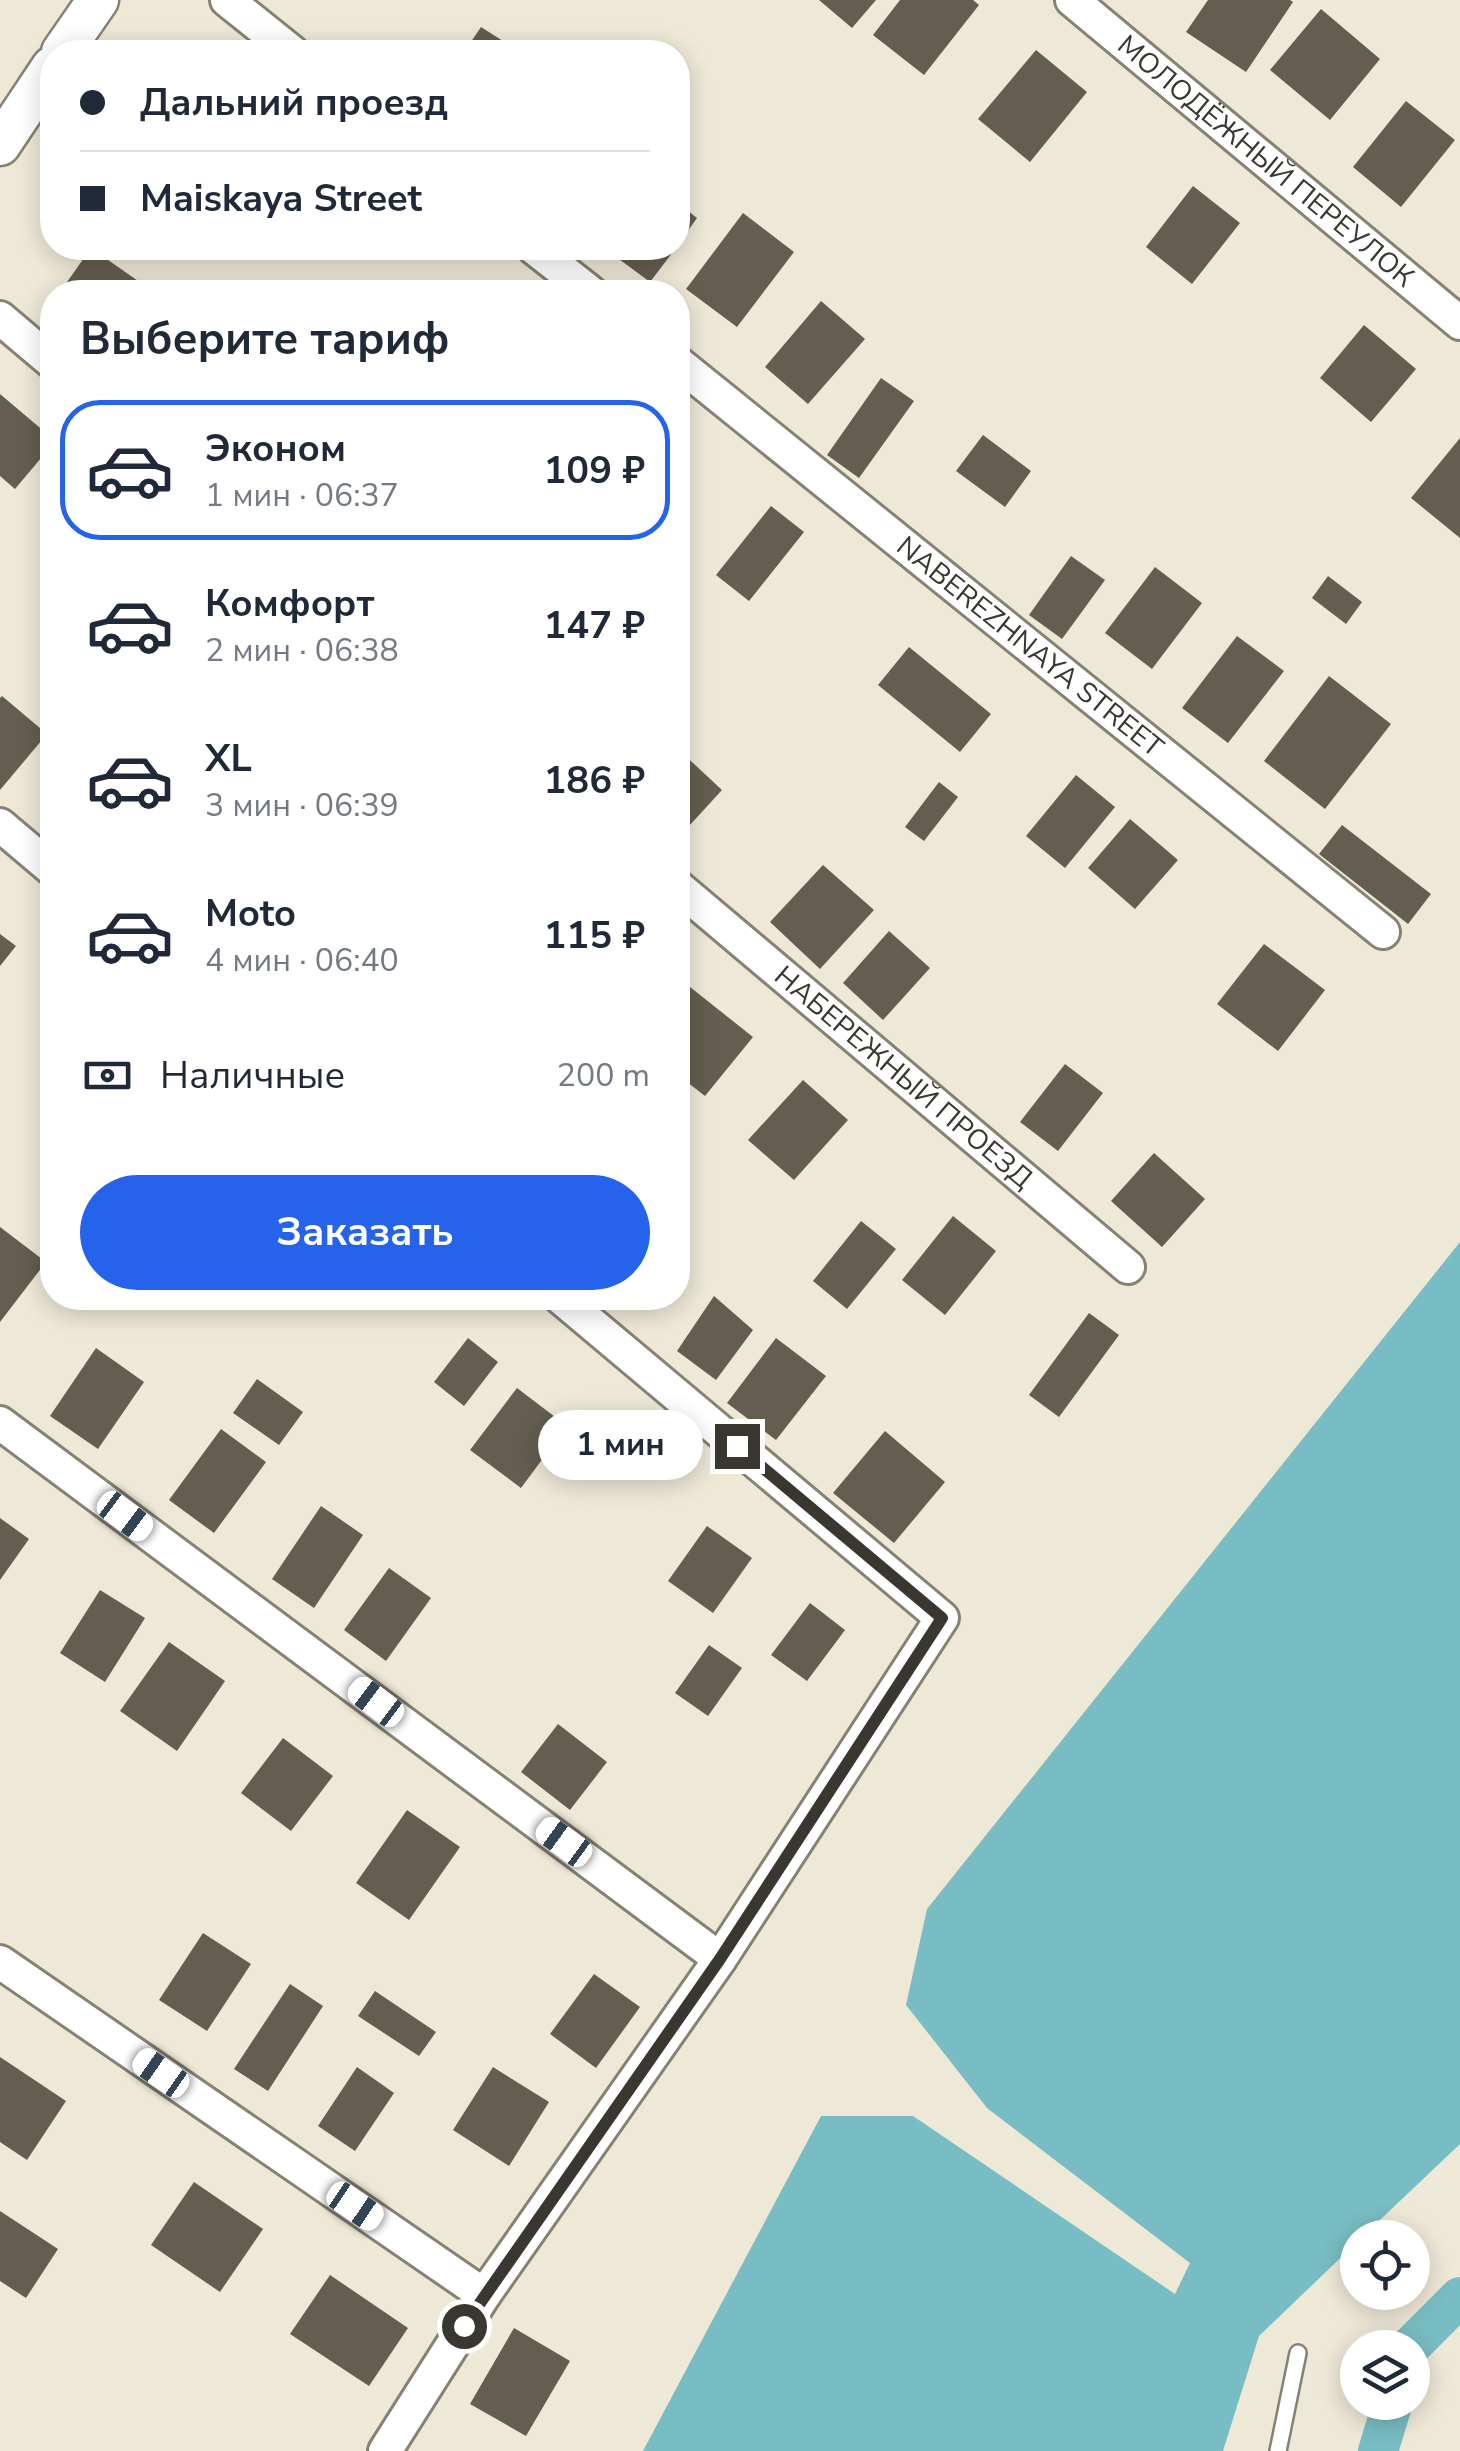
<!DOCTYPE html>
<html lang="ru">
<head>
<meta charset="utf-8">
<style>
	:root { --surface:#fff; --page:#f6f6f7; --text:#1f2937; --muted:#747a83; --line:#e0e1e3; --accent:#2563eb }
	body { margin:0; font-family:"Nunito Sans",sans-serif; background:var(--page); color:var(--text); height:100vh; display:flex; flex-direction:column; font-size:38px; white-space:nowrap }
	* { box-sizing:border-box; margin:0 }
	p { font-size:32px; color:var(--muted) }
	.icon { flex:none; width:55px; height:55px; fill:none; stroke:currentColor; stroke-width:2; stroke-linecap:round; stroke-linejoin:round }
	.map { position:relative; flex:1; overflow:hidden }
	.sheet { position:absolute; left:40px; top:280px; width:650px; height:1030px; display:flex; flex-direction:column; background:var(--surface); border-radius:40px; box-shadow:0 5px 25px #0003 }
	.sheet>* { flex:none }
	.hud { position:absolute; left:40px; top:40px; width:650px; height:220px; border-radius:40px; box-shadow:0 5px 25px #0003; display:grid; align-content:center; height:220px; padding:0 40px; background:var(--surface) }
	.buttons { position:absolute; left:1340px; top:2220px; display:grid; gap:20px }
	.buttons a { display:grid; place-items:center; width:90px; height:90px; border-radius:50%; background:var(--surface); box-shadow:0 5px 25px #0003; font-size:50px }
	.end { position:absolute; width:45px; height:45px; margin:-22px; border:12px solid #393730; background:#fff; box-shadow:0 0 0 5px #fff }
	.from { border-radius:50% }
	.bubble { position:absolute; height:70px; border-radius:35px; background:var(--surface); box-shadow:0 5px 25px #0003; font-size:32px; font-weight:700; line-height:70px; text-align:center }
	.car { position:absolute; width:30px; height:60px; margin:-30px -15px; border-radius:12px; box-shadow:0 0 8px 2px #0007; background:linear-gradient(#fff 24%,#345 0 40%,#fff 0 76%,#345 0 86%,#fff 0) }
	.hud b { display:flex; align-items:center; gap:35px; height:95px; font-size:38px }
	.hud b+b { border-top:2px solid var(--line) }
	.hud i { width:25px; height:25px; background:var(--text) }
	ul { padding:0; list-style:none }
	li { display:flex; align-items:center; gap:30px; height:140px; margin:0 20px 15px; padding:0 20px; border:5px solid transparent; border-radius:40px }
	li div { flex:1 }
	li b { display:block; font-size:38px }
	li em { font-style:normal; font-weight:700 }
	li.selected { border-color:var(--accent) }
	li>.icon { width:90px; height:90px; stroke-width:1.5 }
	h2 { padding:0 40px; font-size:45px; line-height:120px }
	.pay { display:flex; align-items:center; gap:25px; height:110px; padding:0 40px; font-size:38px }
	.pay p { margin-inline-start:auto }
	.button { display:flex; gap:20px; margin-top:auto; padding:20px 40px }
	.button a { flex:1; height:115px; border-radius:60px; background:var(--accent); color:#fff; font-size:40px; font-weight:700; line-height:115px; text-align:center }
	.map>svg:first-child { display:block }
</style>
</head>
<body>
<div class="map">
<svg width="1460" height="2451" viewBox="0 0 1460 2451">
	<rect width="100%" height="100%" fill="#eee8d7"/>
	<path fill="#78bdc3" d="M1460 1242V2144L1362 2237 1358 2238 1357 2242 1259 2336 1223 2451H643L821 2116H913L1175 2294 1190 2263 987 2108 906 2005 927 1909Z"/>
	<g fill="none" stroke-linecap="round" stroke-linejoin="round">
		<path stroke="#78bdc3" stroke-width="40" d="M1409 2348 1460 2297
			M1378 2451 1393 2402"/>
	</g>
	<path fill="#645e50" d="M819 0H876L852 28Z
		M900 0H973L979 5 924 75 873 35Z
		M1208 0H1290L1293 2 1246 72 1186 32Z
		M1321 9 1380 59 1330 120 1270 70Z
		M481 27 503 41 495 52H464Z
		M1036 50 1087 92 1030 162 978 119Z
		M1406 101 1455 140 1401 207 1353 167Z
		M1193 186 1240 223 1192 284 1146 247Z
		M678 203 697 218 678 245Z
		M743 213 794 252 737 327 686 289Z
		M91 248 141 283 134 292H60Z
		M604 248H676L650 282Z
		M821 301 865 339 808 404 765 367Z
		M1364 325 1416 369 1371 422 1320 378Z
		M881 378 914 401 859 478 827 455Z
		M0 394 52 438V445L15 489 0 476Z
		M983 435 1031 471 1005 507 956 471Z
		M1460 438V538L1411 498Z
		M771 506 804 532 749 601 716 575Z
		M1071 556 1105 580 1062 639 1029 615Z
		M1155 567 1202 603 1152 669 1105 633Z
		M1328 576 1362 602 1346 624 1312 598Z
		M1237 636 1284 671 1228 743 1182 708Z
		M909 647 991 714 960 752 878 685Z
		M1329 676 1391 724 1325 809 1264 761Z
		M2 696 47 734 0 790V698Z
		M678 749 722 790 678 838Z
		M1076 775 1115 807 1065 868 1026 836Z
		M939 782 958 797 924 841 905 827Z
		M1130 819 1178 860 1135 909 1088 868Z
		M1342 825 1431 894 1408 924 1319 854Z
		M823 865 874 910 820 969 770 922Z
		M889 931 930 968 883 1020 843 983Z
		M0 934 16 946 0 966Z
		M1264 944 1325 990 1278 1051 1217 1004Z
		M690 987 753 1037 705 1096 678 1075V1002Z
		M1065 1064 1103 1093 1058 1151 1020 1122Z
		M803 1080 848 1120 794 1180 748 1140Z
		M1154 1153 1205 1199 1162 1247 1111 1201Z
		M953 1216 996 1251 945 1315 902 1280Z
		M861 1221 896 1249 847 1309 813 1281Z
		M0 1227 46 1262 0 1322Z
		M714 1296 753 1330 716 1380 677 1351Z
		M1089 1313 1119 1335 1059 1417 1029 1395Z
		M468 1338 498 1362 464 1406 434 1382Z
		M776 1338 826 1376 776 1440 727 1403Z
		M96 1348 144 1382 98 1449 50 1416Z
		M257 1379 303 1412 279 1445 233 1413Z
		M517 1388 567 1426 521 1488 470 1450Z
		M221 1429 266 1462 214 1533 169 1500Z
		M885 1431 945 1482 894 1543 833 1493Z
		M321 1506 363 1535 314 1608 272 1579Z
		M0 1518 29 1539 0 1580Z
		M707 1526 752 1558 713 1613 668 1581Z
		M389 1568 431 1598 386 1661 344 1630Z
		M100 1590 145 1618 105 1682 60 1653Z
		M810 1603 845 1630 807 1681 771 1655Z
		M169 1642 225 1681 177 1751 120 1711Z
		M709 1645 742 1668 708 1716 675 1693Z
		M558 1724 607 1762 570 1810 521 1772Z
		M283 1738 333 1776 291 1831 241 1793Z
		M407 1810 460 1847 409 1920 356 1883Z
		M203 1933 251 1964 207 2031 159 2000Z
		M594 1974 640 2007 596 2068 550 2034Z
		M290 1984 323 2006 268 2091 234 2069Z
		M375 1991 436 2032 419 2056 358 2016Z
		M0 2057 66 2101 27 2160 0 2142Z
		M357 2067 394 2093 355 2151 318 2126Z
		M493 2067 549 2102 509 2166 453 2130Z
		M194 2182 263 2229 220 2292 151 2245Z
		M0 2211 58 2249 26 2298 0 2281Z
		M330 2275 408 2328 369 2386 290 2334Z
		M514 2328 570 2361 526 2436 470 2404Z"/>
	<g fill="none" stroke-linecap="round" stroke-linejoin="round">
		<g stroke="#878173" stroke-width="20">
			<path id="service" d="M1278 2451 1298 2353"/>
		</g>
		<g stroke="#878173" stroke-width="38">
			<g id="minor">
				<path d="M227 0 292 52"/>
				<path id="s1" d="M1072 0 1460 323"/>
				<path d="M534 248 590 292"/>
				<path d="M0 318 52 362"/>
				<path id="s2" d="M678 363 1383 932"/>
				<path d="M0 825 52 869"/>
				<path id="s3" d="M678 887 1128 1267"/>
				<path d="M0 1423 720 1959"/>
				<path d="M0 1962 484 2295"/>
				<path d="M385 2451 484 2295 720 1959 942 1618 561 1298"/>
			</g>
		</g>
		<g stroke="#878173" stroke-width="45">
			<path id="tertiary" d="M62 52 98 0
				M0 145 52 67"/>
		</g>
		<use href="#service" stroke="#fff" stroke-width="15"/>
		<use href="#minor" stroke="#fff" stroke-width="32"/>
		<use href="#tertiary" stroke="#fff" stroke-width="40"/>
	</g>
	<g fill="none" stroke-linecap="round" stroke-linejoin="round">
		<path stroke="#393730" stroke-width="12" d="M464 2326 720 1959 942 1618 737 1446"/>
	</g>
	<g text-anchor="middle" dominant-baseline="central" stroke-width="10" stroke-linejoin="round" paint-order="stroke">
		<g font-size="28" fill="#393730" stroke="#eee8d7">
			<text stroke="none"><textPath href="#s1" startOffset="252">МОЛОДЁЖНЫЙ ПЕРЕУЛОК</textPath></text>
			<text stroke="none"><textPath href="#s2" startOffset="452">NABEREZHNAYA STREET</textPath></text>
			<text stroke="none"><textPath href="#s3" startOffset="295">НАБЕРЕЖНЫЙ ПРОЕЗД</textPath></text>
		</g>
	</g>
</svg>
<div class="buttons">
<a><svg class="icon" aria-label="locate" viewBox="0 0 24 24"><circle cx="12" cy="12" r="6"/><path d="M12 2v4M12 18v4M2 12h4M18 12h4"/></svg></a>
<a><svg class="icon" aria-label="layers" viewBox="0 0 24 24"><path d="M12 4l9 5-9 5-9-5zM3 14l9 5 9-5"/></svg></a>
</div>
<i class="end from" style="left:464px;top:2326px"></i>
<i class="end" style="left:737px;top:1446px"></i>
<div class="bubble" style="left:538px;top:1410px;width:165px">1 мин</div>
<i class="car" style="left:125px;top:1516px;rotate:127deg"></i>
<i class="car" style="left:376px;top:1702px;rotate:307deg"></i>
<i class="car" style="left:564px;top:1842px;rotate:306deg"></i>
<i class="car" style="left:161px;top:2073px;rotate:305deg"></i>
<i class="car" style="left:355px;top:2206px;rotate:124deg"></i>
<div class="hud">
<b><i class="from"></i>Дальний проезд</b>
<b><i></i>Maiskaya Street</b>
</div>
<section class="sheet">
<h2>Выберите тариф</h2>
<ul>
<li class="selected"><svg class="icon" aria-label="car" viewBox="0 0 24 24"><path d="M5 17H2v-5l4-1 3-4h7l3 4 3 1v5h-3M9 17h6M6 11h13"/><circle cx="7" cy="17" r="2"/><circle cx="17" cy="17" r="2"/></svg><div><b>Эконом</b><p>1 мин · 06:37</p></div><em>109 ₽</em></li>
<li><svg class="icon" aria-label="car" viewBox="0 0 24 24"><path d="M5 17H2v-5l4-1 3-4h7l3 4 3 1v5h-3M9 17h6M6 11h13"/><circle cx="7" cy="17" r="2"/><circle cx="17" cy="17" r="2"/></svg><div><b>Комфорт</b><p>2 мин · 06:38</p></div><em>147 ₽</em></li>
<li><svg class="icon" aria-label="car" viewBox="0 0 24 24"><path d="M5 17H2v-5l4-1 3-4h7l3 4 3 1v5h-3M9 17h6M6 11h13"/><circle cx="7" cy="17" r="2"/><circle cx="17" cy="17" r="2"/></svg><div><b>XL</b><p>3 мин · 06:39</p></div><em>186 ₽</em></li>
<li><svg class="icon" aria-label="car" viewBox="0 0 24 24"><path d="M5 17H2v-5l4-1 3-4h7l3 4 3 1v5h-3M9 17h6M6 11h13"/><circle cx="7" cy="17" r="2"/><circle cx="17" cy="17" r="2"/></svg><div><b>Moto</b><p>4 мин · 06:40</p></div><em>115 ₽</em></li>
</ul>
<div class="pay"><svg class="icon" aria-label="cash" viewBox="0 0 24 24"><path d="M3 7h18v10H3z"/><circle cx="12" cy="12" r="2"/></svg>Наличные<p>200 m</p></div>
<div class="button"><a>Заказать</a></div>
</section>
</div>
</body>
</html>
